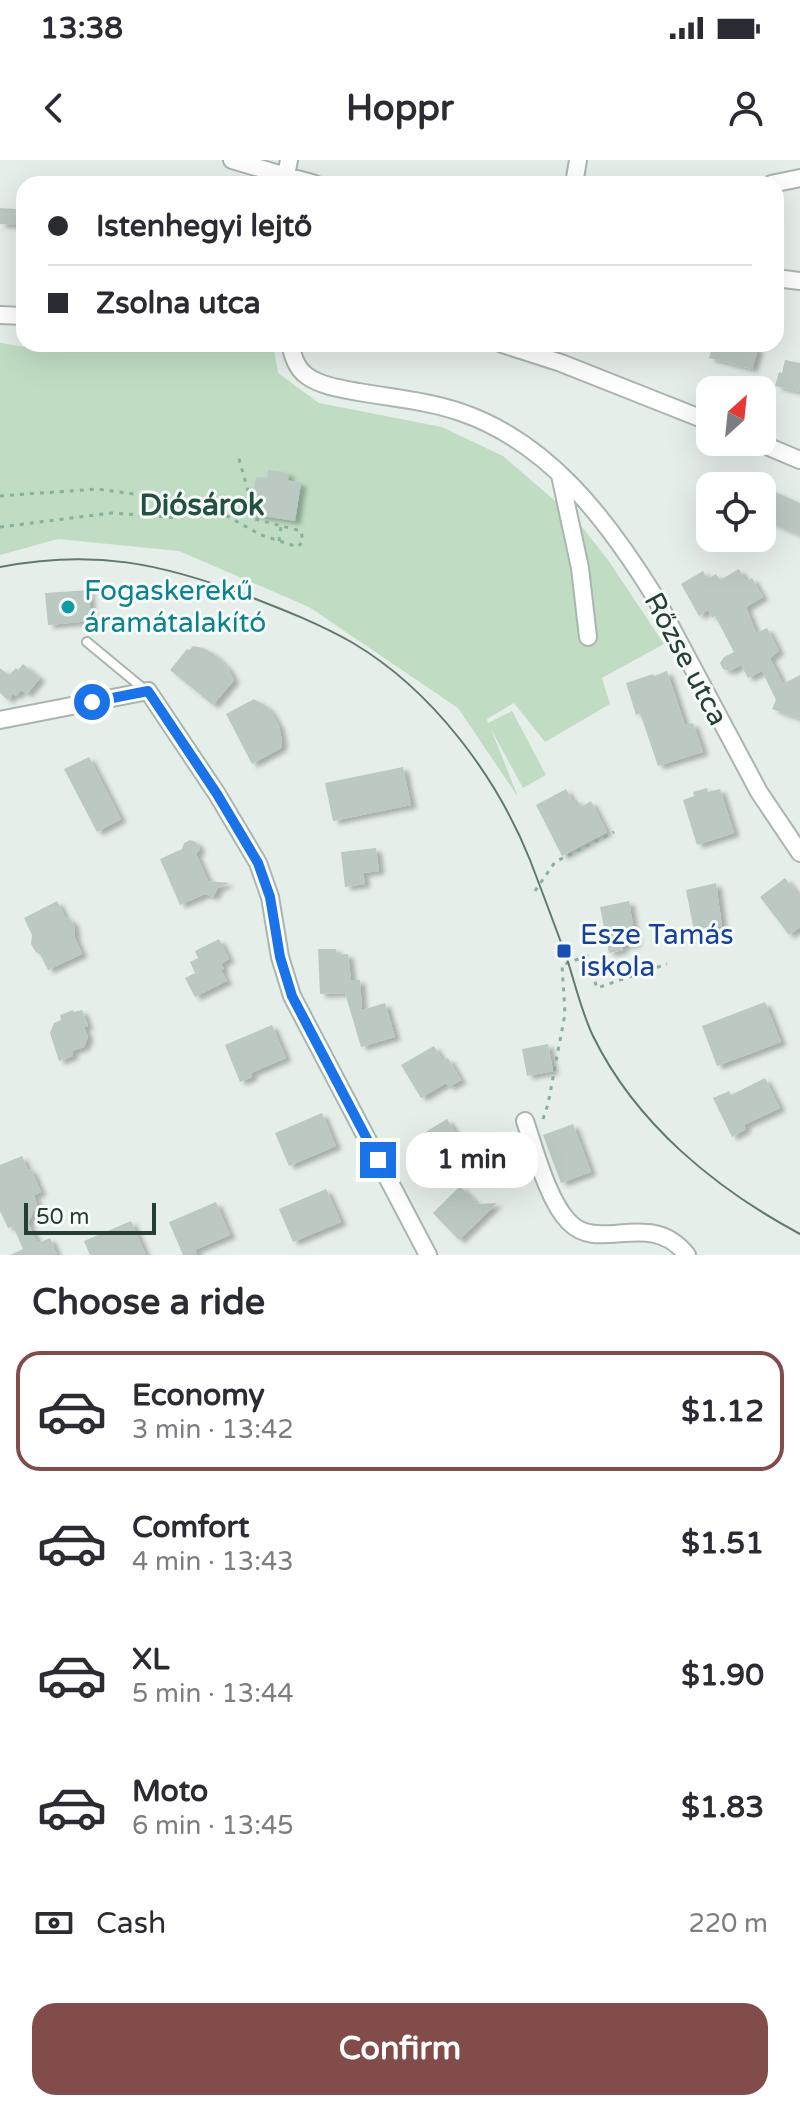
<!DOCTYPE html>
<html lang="en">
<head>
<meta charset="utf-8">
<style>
	:root { --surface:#fff; --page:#f7f7f7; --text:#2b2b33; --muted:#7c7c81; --line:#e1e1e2; --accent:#814c4a }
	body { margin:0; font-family:"Varela Round",sans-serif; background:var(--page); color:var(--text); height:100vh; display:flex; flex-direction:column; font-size:30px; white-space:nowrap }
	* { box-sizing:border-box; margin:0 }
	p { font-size:26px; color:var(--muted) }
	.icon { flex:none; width:44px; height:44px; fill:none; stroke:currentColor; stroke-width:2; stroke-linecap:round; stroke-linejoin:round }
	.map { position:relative; height:1095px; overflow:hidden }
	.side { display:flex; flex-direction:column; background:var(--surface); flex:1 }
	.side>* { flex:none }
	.top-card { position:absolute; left:16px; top:16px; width:768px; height:176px; border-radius:24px; box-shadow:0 8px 32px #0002; display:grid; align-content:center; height:176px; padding:0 32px; background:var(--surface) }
	.needle { width:52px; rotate:27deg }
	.controls { position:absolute; left:696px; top:216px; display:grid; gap:16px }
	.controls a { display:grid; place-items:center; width:80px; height:80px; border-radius:16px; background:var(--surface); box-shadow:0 8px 32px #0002; font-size:40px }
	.scale { position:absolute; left:24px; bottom:20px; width:132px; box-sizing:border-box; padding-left:8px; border:4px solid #253f35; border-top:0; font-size:22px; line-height:28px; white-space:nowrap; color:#253f35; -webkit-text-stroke:6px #f6faf8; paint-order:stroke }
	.end { position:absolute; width:36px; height:36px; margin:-18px; border:10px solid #1a73e8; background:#fff; box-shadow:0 0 0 4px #fff }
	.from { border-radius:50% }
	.bubble { position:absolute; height:56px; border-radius:24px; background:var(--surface); box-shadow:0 8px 32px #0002; font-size:26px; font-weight:700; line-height:56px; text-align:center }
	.top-card b { display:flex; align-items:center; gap:28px; height:76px; font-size:30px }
	.top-card b+b { border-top:2px solid var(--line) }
	.top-card i { width:20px; height:20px; background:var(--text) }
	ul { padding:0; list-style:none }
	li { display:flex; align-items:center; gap:24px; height:120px; margin:0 16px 12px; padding:0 16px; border:4px solid transparent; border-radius:24px }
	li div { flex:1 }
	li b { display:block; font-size:30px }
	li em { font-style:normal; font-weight:700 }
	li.active { border-color:var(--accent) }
	li>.icon { width:72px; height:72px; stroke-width:1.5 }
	h2 { padding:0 32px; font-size:36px; line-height:96px }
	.pay { display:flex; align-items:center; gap:20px; height:88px; padding:0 32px; font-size:30px }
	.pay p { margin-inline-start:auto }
	.cta { display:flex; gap:16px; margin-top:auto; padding:16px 32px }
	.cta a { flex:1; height:92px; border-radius:24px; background:var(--accent); color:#fff; font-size:32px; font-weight:700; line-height:92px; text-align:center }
	.status { display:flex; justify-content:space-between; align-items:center; height:56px; padding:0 40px; background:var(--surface); direction:ltr }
	.status svg { height:22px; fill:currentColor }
	header { display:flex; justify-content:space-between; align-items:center; height:104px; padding:0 32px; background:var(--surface); font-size:36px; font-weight:700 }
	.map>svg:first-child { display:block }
</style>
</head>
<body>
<div class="status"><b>13:38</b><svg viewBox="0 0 49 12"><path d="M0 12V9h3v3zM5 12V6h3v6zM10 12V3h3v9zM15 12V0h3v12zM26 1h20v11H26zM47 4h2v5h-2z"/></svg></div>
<header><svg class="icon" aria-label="back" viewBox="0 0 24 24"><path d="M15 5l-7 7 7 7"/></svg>Hoppr<svg class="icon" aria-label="person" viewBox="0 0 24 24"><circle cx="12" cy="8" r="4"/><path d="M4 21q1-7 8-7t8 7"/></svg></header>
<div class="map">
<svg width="800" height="1095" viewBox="0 0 800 1095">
	<defs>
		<filter id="shadow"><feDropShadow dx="5.5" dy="3.5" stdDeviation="2" flood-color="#0004"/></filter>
	</defs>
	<rect width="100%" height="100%" fill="#e6eee9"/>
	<path fill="#c0ddc4" d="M0 183 45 190 117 184H273L278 213 319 243 442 267 503 296 575 358 608 400 664 484 602 518 610 544 545 582 514 543 487 559 488 563 512 551 546 615 523 628 491 569 518 637 458 548 309 447 179 391 58 379 0 395Z"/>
	<path fill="#bbc9c2" filter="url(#shadow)" d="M0 48 16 49 15 65 0 64Z
		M713 184H756L755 188 758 189 752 209 709 198Z
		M785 200 800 203V232L775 226 779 212 782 213Z
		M268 310 289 313 288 320 301 323 295 361 250 354 256 317 267 318Z
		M766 328 800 343V375L762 359V336Z
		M739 409 746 421 752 418 763 437 746 447 756 473 767 468 779 491 770 498 783 524 800 515V559L772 549 776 540 762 511 748 518 741 505 730 511 723 509 720 503 724 497 734 492 715 456 712 458 708 450 699 456 681 424 703 411 707 419 716 414 720 420Z
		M89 430 91 461 48 465 45 433Z
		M193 486 203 488 214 494 228 508 234 520 213 545 170 510 187 489 189 490Z
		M23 504 40 518 27 534 21 530 16 536 13 534 8 540 0 533V508L9 515 16 508 18 510Z
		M667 511 685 565 693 563 703 592 658 606 640 553 636 555 626 523 653 514 654 516Z
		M254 539 266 546 271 552 279 566 282 581 281 588 252 604 226 554Z
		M89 597 121 659 97 672 64 609Z
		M403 607 411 645 333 661 325 623Z
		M707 628 708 632 720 629 734 673 697 685 683 640 694 636 693 632Z
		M566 629 573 642 577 640 581 647 591 641 607 672 562 696 536 645Z
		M190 680 196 682 200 689 196 694 208 721 229 723 218 728 213 737 205 734 180 745 160 699 182 689 184 683Z
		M376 688 379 711 363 713 365 724 345 727 341 692Z
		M785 718 800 737V767L789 775 760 737Z
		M716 723 722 766 708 769 709 773 695 776 686 730Z
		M57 741 65 757 71 760 74 765 75 778 82 794 48 810 40 794 36 792 31 784 32 775 24 758Z
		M629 741 636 783 622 786 623 790 609 793 600 747Z
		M219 779 229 799 221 804 224 809 221 810 227 821 195 837 185 818 195 813 190 802 198 798 195 791Z
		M318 789H336L337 795 348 794 351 820H360L362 850 385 843 395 877 361 887 345 833 320 834Z
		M765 842 781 882 717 906 702 866Z
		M73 850 74 852 82 850 88 866 84 867 88 877 84 887 72 891 73 896 59 901 50 873 54 863 61 860 60 855Z
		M272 865 286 898 251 913 252 917 240 922 225 885Z
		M548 884 553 911 527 916 522 889Z
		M434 886 443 901 448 898 461 920 449 927 446 923 421 938 401 905Z
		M765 918 780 948 744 965 746 969 732 977 713 938 729 931 731 935Z
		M322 953 336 986 289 1006 275 973Z
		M447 959 457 975 461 973 471 990 434 1012 414 979Z
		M573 964 591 1012 561 1023 543 975Z
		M22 996 28 1010 31 1009 41 1032 34 1035 37 1044 28 1063 38 1083 50 1078 57 1095H10L23 1089 13 1066 8 1068 0 1051V1005Z
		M460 1026 477 1044 497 1043 459 1080 433 1053Z
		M326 1029 341 1062 293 1082 279 1049Z
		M216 1042 230 1075 195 1090 197 1095H183L169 1062Z
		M131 1061 146 1095H90L84 1081Z"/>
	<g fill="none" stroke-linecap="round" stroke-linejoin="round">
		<g stroke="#a8b6af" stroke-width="12">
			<path id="lane" d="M87 482 145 530"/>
		</g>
		<g stroke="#a8b6af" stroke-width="20">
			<path id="street" d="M232 0 286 16 284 24
				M289 0 286 16 315 24
				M574 24 578 0
				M771 24 800 18
				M776 118 800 121
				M0 155 24 156
				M290 184C293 196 296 208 307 216 321 226 342 229 359 232 392 238 428 241 460 252 549 282 608 361 655 437L759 632 800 693
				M502 184 561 203 710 262
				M757 282 800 300
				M560 315 580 408 588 477
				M0 560 148 531 217 634 258 703 270 737 280 797 292 836 428 1095
				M525 961C535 990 548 1041 569 1062 599 1094 650 1048 687 1095"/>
		</g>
		<path stroke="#88b09e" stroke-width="3" stroke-dasharray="4 6" stroke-linecap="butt" d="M0 336 97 329 193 342 227 356 261 375 298 387 303 381 301 371 255 359 242 351 248 331 238 295
			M0 367 112 353 178 358 192 342
			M279 381 281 366
			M535 731 555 702 614 672
			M543 959 548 944 565 854 562 805 587 796 597 828 667 804"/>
		<use href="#lane" stroke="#fff" stroke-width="8"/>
		<use href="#street" stroke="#fff" stroke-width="16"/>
		<path stroke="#607a70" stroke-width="2" d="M0 407C93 389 161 403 248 436 284 450 320 464 353 483 432 530 496 615 530 700 543 734 556 768 568 802 576 827 582 853 593 876 636 964 716 1029 800 1074"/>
	</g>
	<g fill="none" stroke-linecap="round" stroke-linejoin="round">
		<path stroke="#1a73e8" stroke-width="10" d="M92 542 148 531 217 634 258 703 270 737 280 797 292 836 378 1000"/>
	</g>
	<circle fill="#0f9aa8" stroke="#f6faf8" stroke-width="3" cx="68" cy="447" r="8"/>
	<rect fill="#1a4fb4" stroke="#f6faf8" stroke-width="3" x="556" y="783" width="16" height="16" rx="4"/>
	<g text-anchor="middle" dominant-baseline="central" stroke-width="6" stroke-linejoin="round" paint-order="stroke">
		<g font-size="28" fill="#0d838f" stroke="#f6faf8" text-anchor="start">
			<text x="84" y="431">Fogaskerekű<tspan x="84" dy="32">áramátalakító</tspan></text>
		</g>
		<g font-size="28" fill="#253f35" stroke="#f6faf8">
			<text transform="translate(686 499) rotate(62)">Rőzse utca</text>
		</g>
		<g font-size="28" fill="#164399" stroke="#f6faf8" text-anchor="start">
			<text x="580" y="775">Esze Tamás<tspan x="580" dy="32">iskola</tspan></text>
		</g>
		<g font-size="30" font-weight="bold" fill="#22513f" stroke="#f6faf8">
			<text x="202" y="345">Diósárok</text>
		</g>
	</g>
</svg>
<div class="controls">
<a><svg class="needle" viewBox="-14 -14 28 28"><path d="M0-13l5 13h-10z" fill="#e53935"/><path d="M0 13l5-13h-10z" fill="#7c7c81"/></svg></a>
<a><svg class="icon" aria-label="locate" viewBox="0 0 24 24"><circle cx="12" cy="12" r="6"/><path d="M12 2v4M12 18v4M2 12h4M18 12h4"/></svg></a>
</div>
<div class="scale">50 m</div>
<i class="end from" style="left:92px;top:542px"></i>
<i class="end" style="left:378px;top:1000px"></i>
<div class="bubble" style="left:406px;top:972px;width:132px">1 min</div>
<div class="top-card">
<b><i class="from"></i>Istenhegyi lejtő</b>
<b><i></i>Zsolna utca</b>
</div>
</div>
<section class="side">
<h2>Choose a ride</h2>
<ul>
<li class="active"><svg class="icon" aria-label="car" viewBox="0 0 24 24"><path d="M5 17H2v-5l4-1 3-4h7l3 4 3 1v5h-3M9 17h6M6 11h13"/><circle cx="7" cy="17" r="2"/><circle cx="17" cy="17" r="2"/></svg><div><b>Economy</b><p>3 min · 13:42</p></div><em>$1.12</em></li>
<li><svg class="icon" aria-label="car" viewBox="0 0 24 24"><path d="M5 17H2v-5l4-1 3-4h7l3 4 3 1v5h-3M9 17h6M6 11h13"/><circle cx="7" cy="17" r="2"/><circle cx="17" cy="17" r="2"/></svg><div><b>Comfort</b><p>4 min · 13:43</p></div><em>$1.51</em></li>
<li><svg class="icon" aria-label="car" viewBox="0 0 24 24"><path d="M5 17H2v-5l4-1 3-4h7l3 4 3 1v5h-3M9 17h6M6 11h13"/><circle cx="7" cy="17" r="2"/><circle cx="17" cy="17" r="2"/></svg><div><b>XL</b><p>5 min · 13:44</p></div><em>$1.90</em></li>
<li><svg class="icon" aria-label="car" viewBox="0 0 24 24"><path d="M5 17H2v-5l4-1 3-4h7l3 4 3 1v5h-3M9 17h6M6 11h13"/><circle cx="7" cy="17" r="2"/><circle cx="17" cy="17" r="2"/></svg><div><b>Moto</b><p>6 min · 13:45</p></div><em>$1.83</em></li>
</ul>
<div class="pay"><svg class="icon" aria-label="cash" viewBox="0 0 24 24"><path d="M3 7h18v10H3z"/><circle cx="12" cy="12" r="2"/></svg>Cash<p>220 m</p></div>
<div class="cta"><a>Confirm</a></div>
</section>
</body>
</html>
